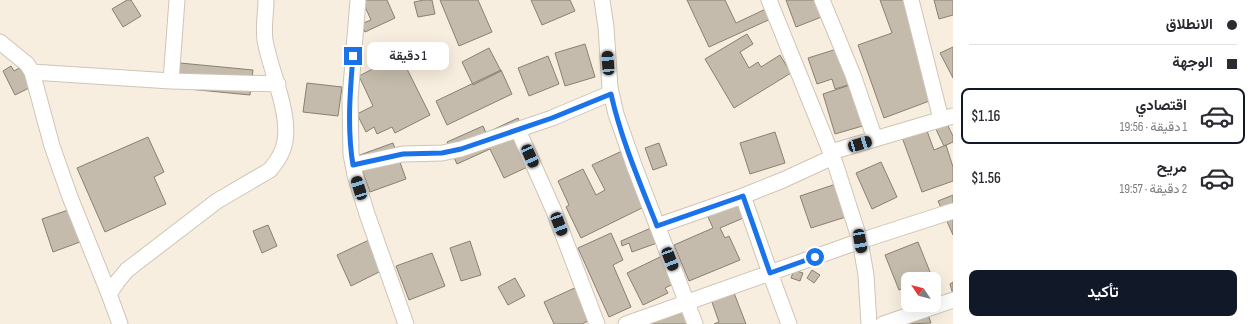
<!DOCTYPE html>
<html lang="ar">
<head>
<meta charset="utf-8">
<style>
	:root { --surface:#fff; --page:#f2f2f3; --text:#2b2b33; --muted:#7c7c81; --line:#e1e1e2; --accent:#111827 }
	body { margin:0; font-family:"Sofia Sans Condensed",Vazirmatn,sans-serif; background:var(--page); color:var(--text); direction:rtl; height:100vh; display:flex; flex-direction:column; font-size:15px; white-space:nowrap }
	* { box-sizing:border-box; margin:0 }
	p { font-size:13px; color:var(--muted) }
	.icon { flex:none; width:22px; height:22px; fill:none; stroke:currentColor; stroke-width:2; stroke-linecap:round; stroke-linejoin:round }
	.map { position:relative; flex:1; overflow:hidden; direction:ltr }
	.side { display:flex; flex-direction:column; background:var(--surface); width:300px }
	.side>* { flex:none }
	.guide { display:grid; align-content:center; height:88px; padding:0 16px; background:var(--surface) }
	.needle { width:26px; rotate:305deg }
	.fabs { position:absolute; left:901px; top:272px; display:grid; gap:8px }
	.fabs a { display:grid; place-items:center; width:40px; height:40px; border-radius:8px; background:var(--surface); box-shadow:0 4px 16px #0002; font-size:20px }
	.end { position:absolute; width:18px; height:18px; margin:-9px; border:5px solid #1a73e8; background:#fff; box-shadow:0 0 0 2px #fff }
	.from { border-radius:50% }
	.bubble { position:absolute; height:28px; border-radius:8px; background:var(--surface); box-shadow:0 4px 16px #0002; font-size:13px; font-weight:600; line-height:28px; text-align:center; direction:rtl }
	.car { position:absolute; width:12px; height:24px; margin:-12px -6px; border-radius:5px; box-shadow:0 0 3px 1px #0007; background:linear-gradient(#222 24%,#8ab4d8 0 40%,#222 0 76%,#8ab4d8 0 86%,#222 0) }
	.guide b { display:flex; align-items:center; gap:14px; height:38px; font-size:15px }
	.guide b+b { border-top:1px solid var(--line) }
	.guide i { width:10px; height:10px; background:var(--text) }
	ul { padding:0; list-style:none }
	li { display:flex; align-items:center; gap:12px; height:56px; margin:0 8px 6px; padding:0 8px; border:2px solid transparent; border-radius:8px }
	li div { flex:1 }
	li b { display:block; font-size:15px }
	li em { font-style:normal; font-weight:600 }
	li.on { border-color:var(--accent) }
	li>.icon { width:36px; height:36px; stroke-width:1.5 }
	.button { display:flex; gap:8px; margin-top:auto; padding:8px 16px }
	.button a { flex:1; height:46px; border-radius:8px; background:var(--accent); color:#fff; font-size:16px; font-weight:600; line-height:46px; text-align:center }
	main { display:flex; flex:1; min-height:0 }
	.map>svg:first-child { display:block }
</style>
</head>
<body>
<main>
<section class="side">
<div class="guide">
<b><i class="from"></i>الانطلاق</b>
<b><i></i>الوجهة</b>
</div>
<ul>
<li class="on"><svg class="icon" aria-label="car" viewBox="0 0 24 24"><path d="M5 17H2v-5l4-1 3-4h7l3 4 3 1v5h-3M9 17h6M6 11h13"/><circle cx="7" cy="17" r="2"/><circle cx="17" cy="17" r="2"/></svg><div><b>اقتصادي</b><p>1 دقيقة · 19:56</p></div><em>$1.16</em></li>
<li><svg class="icon" aria-label="car" viewBox="0 0 24 24"><path d="M5 17H2v-5l4-1 3-4h7l3 4 3 1v5h-3M9 17h6M6 11h13"/><circle cx="7" cy="17" r="2"/><circle cx="17" cy="17" r="2"/></svg><div><b>مريح</b><p>2 دقيقة · 19:57</p></div><em>$1.56</em></li>
</ul>
<div class="button"><a>تأكيد</a></div>
</section>
<div class="map">
<svg width="953" height="324" viewBox="0 0 953 324">
	<rect width="100%" height="100%" fill="#f8eedf"/>
	<path fill="#c4bbac" stroke="#898072" d="M127 0H131L141 16 123 27 112 9Z
		M362 0H387L395 18 365 32 361 24 371 20Z
		M424 0H432L435 14 418 17 414 2Z
		M440 0H478L492 32 459 46Z
		M531 0H570L575 11 542 25Z
		M687 0H725L736 23 770 7 775 17 709 47Z
		M786 0H818L824 16 796 27Z
		M880 0H904L940 97 884 118 858 45 892 33Z
		M934 0H953V15L939 19Z
		M747 34 753 44 740 52 749 68 758 62 761 67 780 55 791 73 734 108 705 59Z
		M585 44 595 77 565 86 555 53Z
		M953 47V78L940 53Z
		M489 48 501 71 473 85 462 62Z
		M840 48 851 84 835 89 832 79 817 84 808 58Z
		M400 55 430 115 395 133 392 127 377 134 374 127 366 132 357 114 373 106 359 76Z
		M548 56 559 84 529 96 518 68Z
		M180 63 253 70 250 95 178 88Z
		M11 66 14 71 21 67 31 87 15 95 3 71Z
		M501 70 512 94 447 125 436 101Z
		M307 83 342 87 338 116 303 112Z
		M853 84 866 125 835 134 823 94Z
		M942 114 953 136V142L944 146 931 119Z
		M518 118 538 162 504 178 490 149 457 164 447 142 483 126 486 133Z
		M923 120 934 150 946 145 953 167V181L922 192 899 129Z
		M775 132 785 163 750 174 740 143Z
		M148 137 164 172 154 177 166 204 105 232 77 168Z
		M393 143 406 179 370 192 357 156Z
		M659 143 667 165 653 170 645 148Z
		M622 151 648 205 581 238 566 207 569 205 558 181 583 169 596 195 605 190 592 165Z
		M881 162 897 197 872 209 856 173Z
		M839 183 849 216 811 228 800 196Z
		M730 192 734 202 740 199 748 216 720 228 725 238 729 236 740 260 689 281 674 245 713 228 702 204Z
		M953 195V235L938 201Z
		M77 207 88 239 53 252 42 219Z
		M268 225 277 246 262 253 253 231Z
		M651 228 657 243 632 252 629 243 622 246 621 241Z
		M611 233 623 260 613 265 631 307 609 317 578 248Z
		M369 240 383 270 351 286 337 255Z
		M470 241 481 275 461 281 450 248Z
		M918 242 932 277 927 279H908V286L899 290 885 255Z
		M432 253 445 286 409 300 396 266Z
		M662 256 675 283 665 288 668 293 643 305 627 273Z
		M794 270 803 273 800 281 791 278Z
		M812 270 820 275 814 283 807 278Z
		M515 278 525 296 508 305 498 287Z
		M729 280 746 324H714L719 322 707 288Z
		M953 282V295L950 284Z
		M579 286 594 318 582 324H554L544 302Z
		M680 300 690 324H640Z
		M926 309 931 323 909 324 904 313Z"/>
	<g fill="none" stroke-linecap="round" stroke-linejoin="round">
		<g stroke="#cec5b6" stroke-width="17">
			<path id="street" d="M358 0 350 99 351 154 355 175 367 214 406 324
				M602 0 606 27 610 88 616 114 635 168 695 324
				M769 0 835 163 856 228 860 241 866 275 869 324
				M822 0 853 75 875 139
				M911 0 941 119
				M0 42 27 64 32 72 52 146 70 197 109 294
				M32 72 171 81 278 84
				M171 81 177 0
				M518 130 554 211 597 324
				M831 152 953 116
				M353 165 403 154 442 153 461 149 552 118 611 93
				M743 196 770 273 789 324
				M657 226 743 196 783 180 833 157
				M120 324 109 294 117 282 127 270 217 201 270 170C275 164 280 157 283 149 294 119 270 71 265 40 263 27 266 13 266 0
				M626 324 860 241 953 211
				M883 324 953 300"/>
		</g>
		<use href="#street" stroke="#fff" stroke-width="15"/>
	</g>
	<g fill="none" stroke-linecap="round" stroke-linejoin="round">
		<path stroke="#1a73e8" stroke-width="5" d="M353 56C350 92 347 129 353 165L403 154 442 153 461 149 552 118 611 94C621 139 640 183 657 226L743 196 770 273 815 257"/>
	</g>
</svg>
<div class="fabs">
<a><svg class="needle" viewBox="-14 -14 28 28"><path d="M0-13l5 13h-10z" fill="#e53935"/><path d="M0 13l5-13h-10z" fill="#7c7c81"/></svg></a>
</div>
<i class="end from" style="left:815px;top:257px"></i>
<i class="end" style="left:353px;top:56px"></i>
<div class="bubble" style="left:367px;top:42px;width:82px">1 دقيقة</div>
<i class="car" style="left:608px;top:63px;rotate:356deg"></i>
<i class="car" style="left:860px;top:144px;rotate:73deg"></i>
<i class="car" style="left:530px;top:156px;rotate:156deg"></i>
<i class="car" style="left:359px;top:188px;rotate:343deg"></i>
<i class="car" style="left:559px;top:224px;rotate:159deg"></i>
<i class="car" style="left:860px;top:241px;rotate:170deg"></i>
<i class="car" style="left:670px;top:259px;rotate:159deg"></i>
</div>
</main>
</body>
</html>
